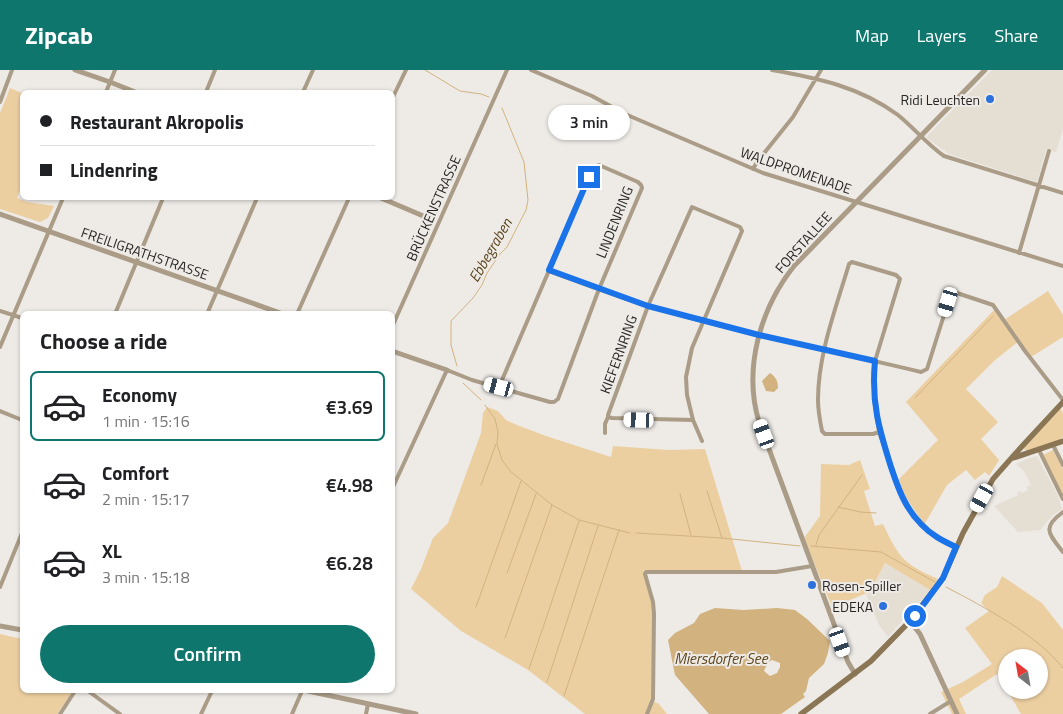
<!DOCTYPE html>
<html lang="en">
<head>
<meta charset="utf-8">
<style>
	:root { --surface:#fff; --page:#f6f6f6; --text:#202124; --muted:#757577; --line:#e0e0e0; --accent:#0f766e }
	body { margin:0; font-family:"Titillium Web",sans-serif; background:var(--page); color:var(--text); height:100vh; display:flex; flex-direction:column; font-size:19px; white-space:nowrap }
	* { box-sizing:border-box; margin:0 }
	p { font-size:16px; color:var(--muted) }
	.icon { flex:none; width:28px; height:28px; fill:none; stroke:currentColor; stroke-width:2; stroke-linecap:round; stroke-linejoin:round }
	.map { position:relative; flex:1; overflow:hidden }
	.details { position:absolute; left:20px; top:241px; width:375px; height:382px; display:flex; flex-direction:column; background:var(--surface); border-radius:8px; box-shadow:0 1px 4px #0004 }
	.details>* { flex:none }
	.guide { position:absolute; left:20px; top:20px; width:375px; height:110px; border-radius:8px; box-shadow:0 1px 4px #0004; display:grid; align-content:center; height:110px; padding:0 20px; background:var(--surface) }
	.needle { width:32px; rotate:329deg }
	.fabs { position:absolute; left:998px; top:579px; display:grid; gap:10px }
	.fabs a { display:grid; place-items:center; width:50px; height:50px; border-radius:50%; background:var(--surface); box-shadow:0 1px 4px #0004; font-size:25px }
	.end { position:absolute; width:22px; height:22px; margin:-11px; border:6px solid #1a73e8; background:#fff; box-shadow:0 0 0 2px #fff }
	.from { border-radius:50% }
	.bubble { position:absolute; height:35px; border-radius:18px; background:var(--surface); box-shadow:0 1px 4px #0004; font-size:16px; font-weight:600; line-height:35px; text-align:center }
	.car { position:absolute; width:15px; height:30px; margin:-15px -8px; border-radius:6px; box-shadow:0 0 4px 1px #0007; background:linear-gradient(#fff 24%,#345 0 40%,#fff 0 76%,#345 0 86%,#fff 0) }
	.guide b { display:flex; align-items:center; gap:18px; height:48px; font-size:19px }
	.guide b+b { border-top:1px solid var(--line) }
	.guide i { width:12px; height:12px; background:var(--text) }
	ul { padding:0; list-style:none }
	li { display:flex; align-items:center; gap:15px; height:70px; margin:0 10px 8px; padding:0 10px; border:2px solid transparent; border-radius:8px }
	li div { flex:1 }
	li b { display:block; font-size:19px }
	li em { font-style:normal; font-weight:600 }
	li.selected { border-color:var(--accent) }
	li>.icon { width:45px; height:45px; stroke-width:1.5 }
	h2 { padding:0 20px; font-size:22px; line-height:60px }
	.cta { display:flex; gap:10px; margin-top:auto; padding:10px 20px }
	.cta a { flex:1; height:58px; border-radius:30px; background:var(--accent); color:#fff; font-size:20px; font-weight:600; line-height:58px; text-align:center }
	header { display:flex; align-items:center; gap:30px; box-sizing:border-box; height:70px; padding:0 25px; background:var(--accent); color:#fff }
	header strong { font-size:24px }
	nav { display:flex; gap:28px; margin-inline-start:auto; font-size:18px }
	.map>svg:first-child { display:block }
</style>
</head>
<body>
<header>
<strong>Zipcab</strong>
<nav><a>Map</a><a>Layers</a><a>Share</a></nav>
</header>
<div class="map">
<svg width="1063" height="644" viewBox="0 0 1063 644">
	<rect width="100%" height="100%" fill="#eeebe7"/>
	<path fill="#e5ded3" d="M992 0H1063V59L1056 82 1046 80 1037 112 949 84 927 68V66Z
		M1037 386 1058 426 1062 439 1053 445 1040 460 1018 462 994 436 1016 426 1018 425 1017 422 1020 421 1022 423 1028 420 1026 417 1031 415 1024 401 1016 394 1027 389Z
		M885 493 930 520 888 567 879 555 866 525 870 522 873 518Z"/>
	<path fill="#eccfa1" d="M10 18 22 23V115L17 128 27 132 54 136 48 148 40 152 0 139V43Z
		M1048 221 1063 245V267L1031 287 1019 271 994 291 966 319 998 352 981 369 999 390 989 406 985 402 975 410 966 400 947 415 924 455 902 421 899 409 938 370 906 332 994 240 1004 250Z
		M487 337 498 341 506 350 517 355 546 366 611 387 613 376 669 380 705 379 742 501 644 500 653 535 651 630 659 634 667 644H585L528 600 461 561 411 519 421 499 433 468 448 453 481 363 483 343Z
		M1060 338 1063 343V367L1056 372 1027 381 1024 379 1025 375Z
		M1053 380 1063 399V425L1043 385Z
		M860 390 870 419 864 421 875 456 883 454C899 488 904 494 938 509L930 520 885 493 870 522 832 537 804 468 820 446 821 394 849 395Z
		M1002 506 1042 533 1063 560V644H1021L1007 620H1039V588H1006V618L997 604 959 629 966 644H952L941 622 963 612 992 594 965 558 989 541 981 533 985 525 997 517Z
		M0 564 22 569V621H73L57 644H0Z"/>
	<path fill="#d2b27e" fill-rule="evenodd" d="M770 303C776 307 778 311 778 318L774 322 766 321 762 311Z
		M715 538 743 540 777 538 795 540 807 549 830 571 828 583 824 594 809 608 806 621 803 624 805 627 781 644H709L675 605 668 570 675 563 694 553 700 544ZM772 590 780 593V597L777 603 770 606 764 601 768 592Z"/>
	<g fill="none" stroke-linecap="round" stroke-linejoin="round">
		<path stroke="#d2b27e" stroke-width="1" d="M425 0 460 21 481 24 489 27
			M457 296 451 275V251L473 228 482 215 487 203 500 184 507 177 526 140 528 130 524 92 502 38
			M463 313 481 330
			M915 328 993 246
			M485 335 495 349 498 362 497 374 502 390 510 401 552 435 579 450 630 463
			M481 415 496 374
			M707 421 722 468
			M680 424 691 465
			M838 437 860 442 876 443
			M636 463 722 468 800 476
			M816 475 819 465 862 405
			M811 476 881 482 935 512
			M507 503 536 424
			M946 517C984 537 1036 564 1063 598
			M476 537 521 411
			M505 568 552 435
			M529 599 579 451
			M547 612 598 456
			M564 626 619 460"/>
		<path stroke="#aa9c86" stroke-width="4" d="M531 0 592 26 625 44 763 103 1063 196
			M772 0C818 8 860 17 898 45 914 58 927 74 944 86L1063 123
			M106 22 115 0
			M206 22 215 0
			M303 22 313 0
			M392 29 406 0
			M0 32 12 0
			M753 99 757 92 793 47 821 0
			M692 137 740 157 742 161 692 278 686 307 687 325 693 350 612 348 608 347V345L648 236Z
			M1019 183 1049 81
			M852 192 896 205 900 209 875 291 874 329 879 362 873 364H825L822 361C820 351 818 341 818 330 818 284 836 238 849 194Z
			M549 201C582 213 615 226 649 236 738 263 830 280 921 302L927 299 950 226 957 223 993 235 1025 281 1063 330
			M0 241 22 248
			M115 244 163 128
			M207 244 257 128
			M297 244 349 128
			M392 257 507 0
			M0 277 63 128
			M0 341 22 350
			M693 350 702 371
			M879 362C892 397 899 437 929 462 937 468 947 473 956 477
			M605 363V354L608 347
			M1053 375 1063 395
			M1039 380 1063 429
			M392 419 447 300 472 310 550 332H554L558 329 599 219 642 118 641 115 638 112 599 95 593 98 499 317
			M1063 442C1041 458 1049 464 1063 482
			M0 517 22 463
			M88 621 120 644
			M60 644 75 621
			M201 644 212 621
			M292 644 302 621
			M366 644 368 634
			M647 644 653 629 654 544 653 532 645 504 646 502H776L812 496
			M930 644 951 631"/>
		<path stroke="#aa9c86" stroke-width="5" d="M75 0 110 12 135 22
			M381 128 428 148
			M0 144 283 244
			M392 281 447 300
			M910 551 920 564 957 644
			M0 556 22 560
			M855 604 848 592 759 352C743 299 760 239 794 196L985 0
			M308 621 416 644"/>
		<path stroke="#8a7655" stroke-width="5.5" d="M1013 388 1063 371
			M801 644 871 591 910 551 943 508 963 463 993 409 1015 384 1063 332"/>
	</g>
	<g fill="none" stroke-linecap="round" stroke-linejoin="round">
		<path stroke="#1a73e8" stroke-width="6" d="M589 107 549 200 648 236 759 265 875 291C871 332 879 359 891 397 898 418 905 438 921 454 931 465 943 471 956 477L943 508 915 546"/>
	</g>
	<g fill="#2c71dd" stroke="#eeebe7" stroke-width="2">
		<circle cx="990" cy="29" r="5"/>
		<circle cx="812" cy="515" r="5"/>
		<circle cx="883" cy="536" r="5"/>
	</g>
	<g text-anchor="middle" dominant-baseline="central" stroke-width="4" stroke-linejoin="round" paint-order="stroke">
		<g font-size="14" fill="#272625" stroke="#eeebe7" text-anchor="end">
			<text x="980" y="29">Ridi Leuchten</text>
			<text x="822" y="515" text-anchor="start">Rosen-Spiller</text>
			<text x="873" y="536">EDEKA</text>
		</g>
		<g font-size="14" fill="#272625" stroke="#eeebe7">
			<text transform="translate(796 100) rotate(19)">WALDPROMENADE</text>
			<text transform="translate(433 138) rotate(-66)">BRÜCKENSTRASSE</text>
			<text transform="translate(614 152) rotate(-68)">LINDENRING</text>
			<text transform="translate(803 172) rotate(-48)">FORSTALLEE</text>
			<text transform="translate(145 183) rotate(19)">FREILIGRATHSTRASSE</text>
			<text transform="translate(618 284) rotate(-70)">KIEFERNRING</text>
		</g>
		<g font-size="15" font-style="italic" fill="#5b441b" stroke="#eeebe7">
			<text transform="translate(490 180) rotate(-60)">Ebbegraben</text>
			<text x="721" y="588">Miersdorfer See</text>
		</g>
	</g>
</svg>
<div class="fabs">
<a><svg class="needle" viewBox="-14 -14 28 28"><path d="M0-13l5 13h-10z" fill="#e53935"/><path d="M0 13l5-13h-10z" fill="#757577"/></svg></a>
</div>
<i class="end from" style="left:915px;top:546px"></i>
<i class="end" style="left:589px;top:107px"></i>
<div class="bubble" style="left:548px;top:35px;width:82px">3 min</div>
<i class="car" style="left:948px;top:232px;rotate:197deg"></i>
<i class="car" style="left:499px;top:317px;rotate:285deg"></i>
<i class="car" style="left:639px;top:350px;rotate:272deg"></i>
<i class="car" style="left:764px;top:364px;rotate:340deg"></i>
<i class="car" style="left:982px;top:428px;rotate:209deg"></i>
<i class="car" style="left:840px;top:572px;rotate:160deg"></i>
<div class="guide">
<b><i class="from"></i>Restaurant Akropolis</b>
<b><i></i>Lindenring</b>
</div>
<section class="details">
<h2>Choose a ride</h2>
<ul>
<li class="selected"><svg class="icon" aria-label="car" viewBox="0 0 24 24"><path d="M5 17H2v-5l4-1 3-4h7l3 4 3 1v5h-3M9 17h6M6 11h13"/><circle cx="7" cy="17" r="2"/><circle cx="17" cy="17" r="2"/></svg><div><b>Economy</b><p>1 min · 15:16</p></div><em>€3.69</em></li>
<li><svg class="icon" aria-label="car" viewBox="0 0 24 24"><path d="M5 17H2v-5l4-1 3-4h7l3 4 3 1v5h-3M9 17h6M6 11h13"/><circle cx="7" cy="17" r="2"/><circle cx="17" cy="17" r="2"/></svg><div><b>Comfort</b><p>2 min · 15:17</p></div><em>€4.98</em></li>
<li><svg class="icon" aria-label="car" viewBox="0 0 24 24"><path d="M5 17H2v-5l4-1 3-4h7l3 4 3 1v5h-3M9 17h6M6 11h13"/><circle cx="7" cy="17" r="2"/><circle cx="17" cy="17" r="2"/></svg><div><b>XL</b><p>3 min · 15:18</p></div><em>€6.28</em></li>
</ul>
<div class="cta"><a>Confirm</a></div>
</section>
</div>
</body>
</html>
